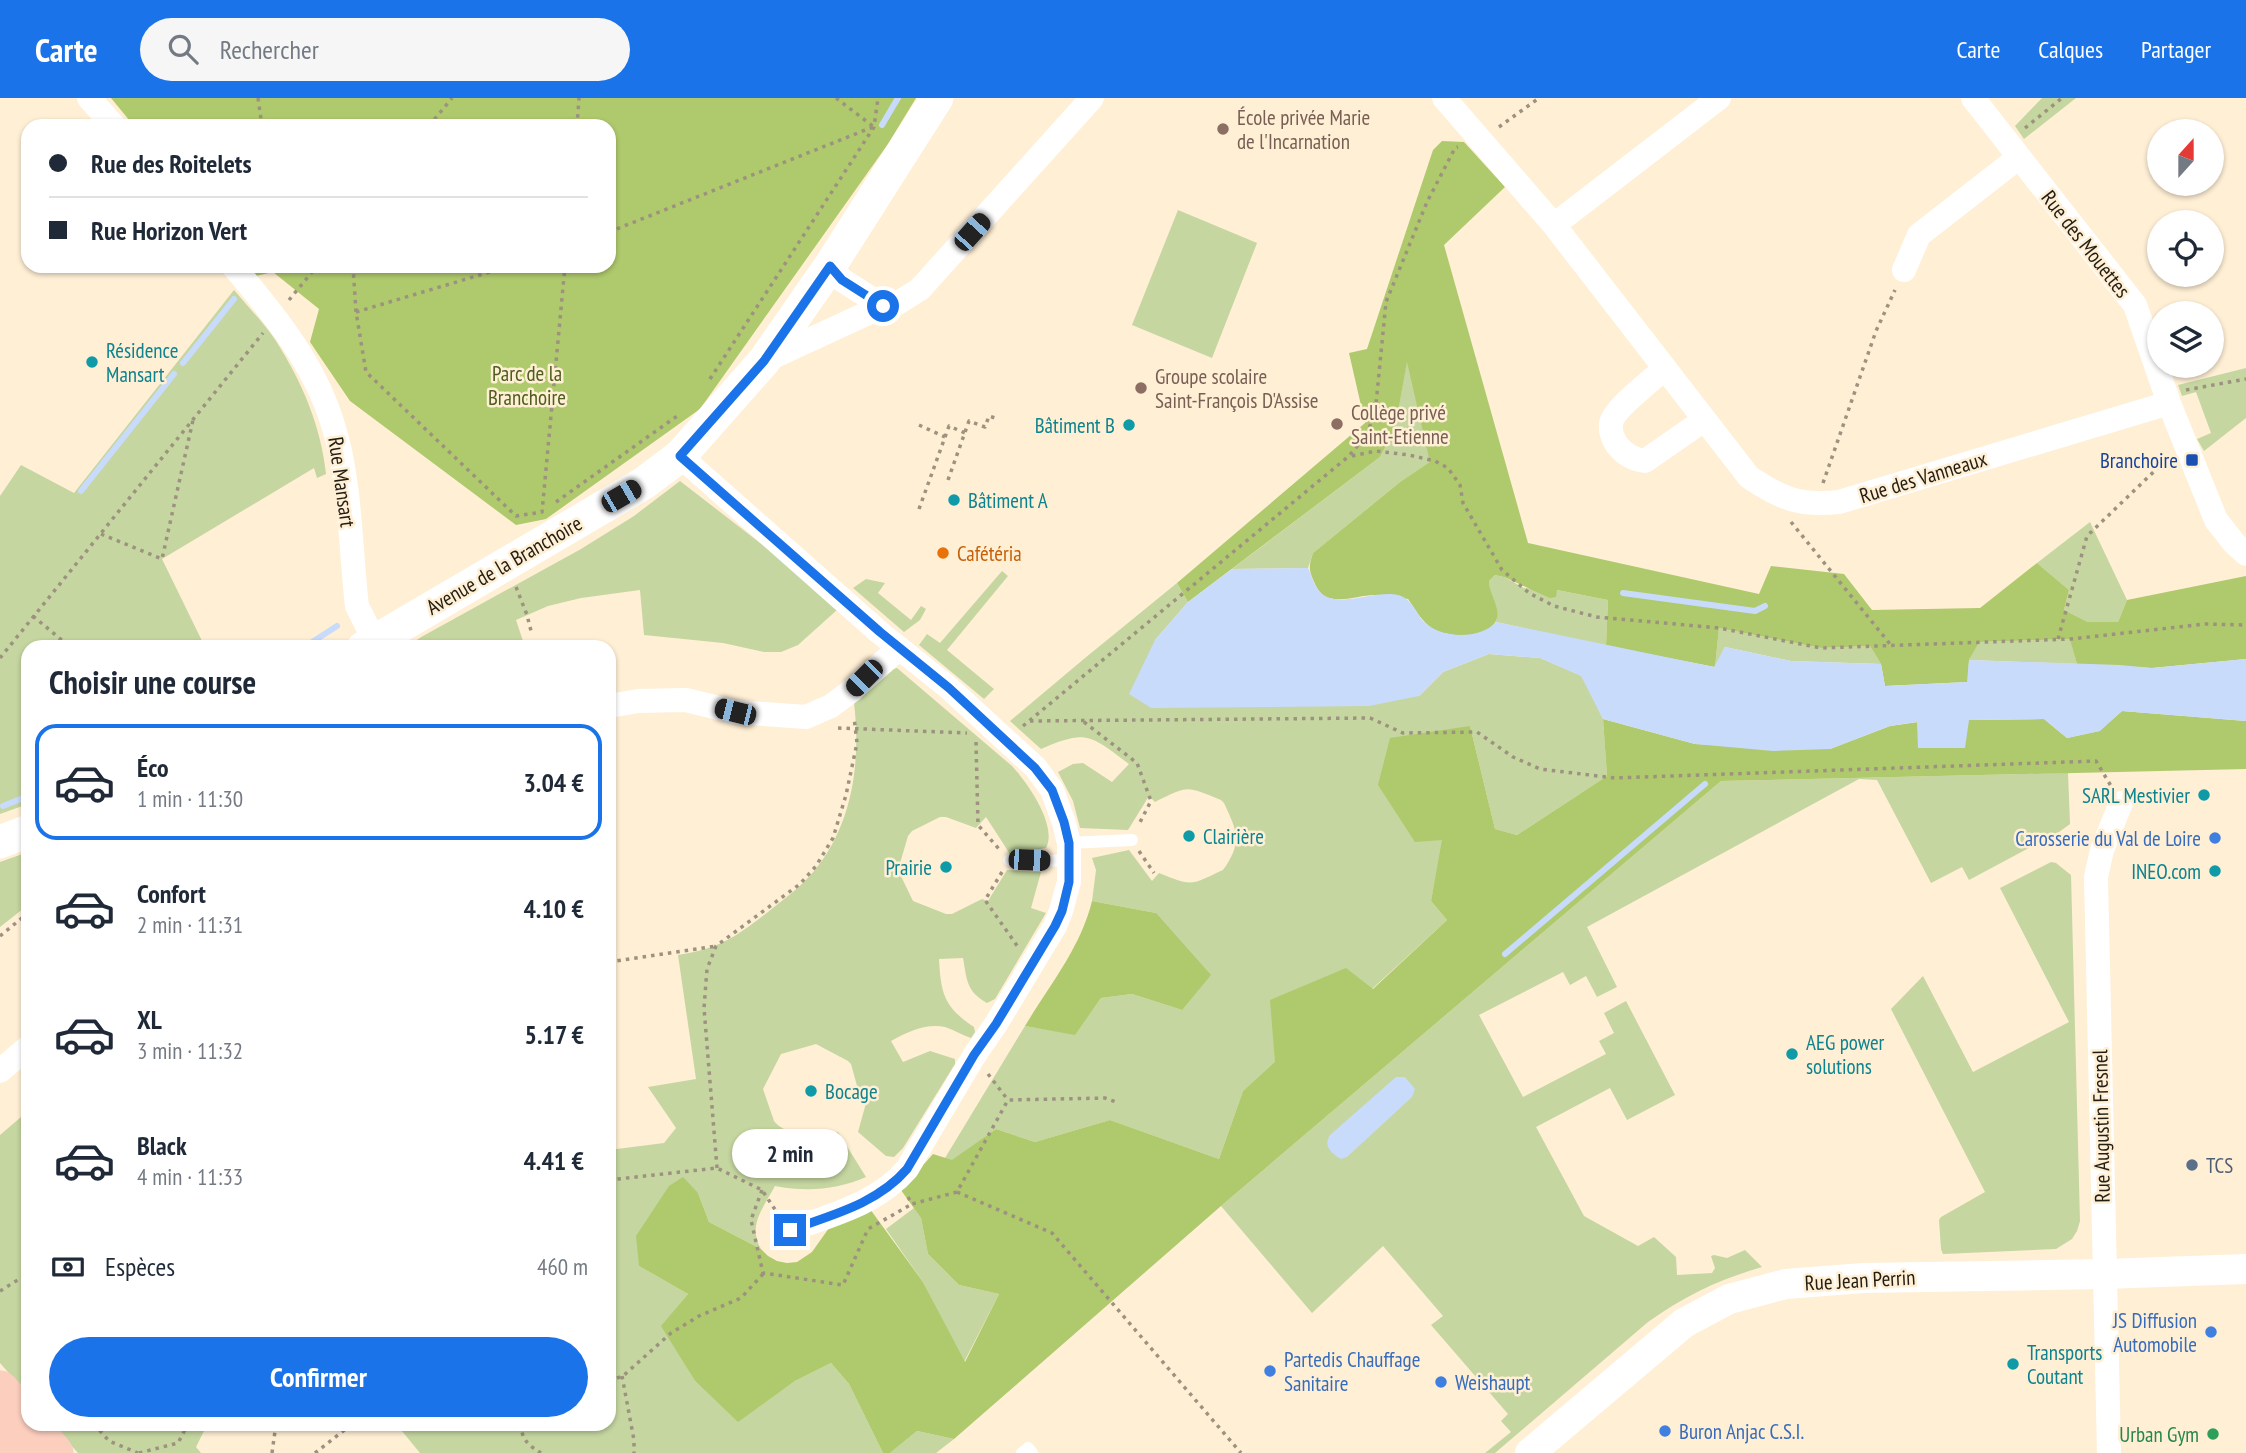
<!DOCTYPE html>
<html lang="fr">
<head>
<meta charset="utf-8">
<style>
	:root { --surface:#fff; --page:#f6f6f7; --text:#1f2937; --muted:#747a83; --line:#e0e1e3; --accent:#1a73e8 }
	body { margin:0; font-family:"PT Sans Narrow",sans-serif; background:var(--page); color:var(--text); height:100vh; display:flex; flex-direction:column; font-size:26px; white-space:nowrap }
	* { box-sizing:border-box; margin:0 }
	p { font-size:23px; color:var(--muted) }
	.icon { flex:none; width:38px; height:38px; fill:none; stroke:currentColor; stroke-width:2; stroke-linecap:round; stroke-linejoin:round }
	.map { position:relative; flex:1; overflow:hidden }
	.panel { position:absolute; left:21px; top:542px; width:595px; height:791px; display:flex; flex-direction:column; background:var(--surface); border-radius:21px; box-shadow:0 2px 5px #0004 }
	.panel>* { flex:none }
	.top-card { position:absolute; left:21px; top:21px; width:595px; height:154px; border-radius:21px; box-shadow:0 2px 5px #0004; display:grid; align-content:center; height:154px; padding:0 28px; background:var(--surface) }
	.needle { width:46px; rotate:21deg }
	.fabs { position:absolute; left:2147px; top:21px; display:grid; gap:14px }
	.fabs a { display:grid; place-items:center; width:77px; height:77px; border-radius:50%; background:var(--surface); box-shadow:0 2px 5px #0004; font-size:35px }
	.end { position:absolute; width:32px; height:32px; margin:-16px; border:9px solid #1a73e8; background:#fff; box-shadow:0 0 0 4px #fff }
	.from { border-radius:50% }
	.bubble { position:absolute; height:49px; border-radius:24px; background:var(--surface); box-shadow:0 2px 5px #0004; font-size:23px; font-weight:700; line-height:49px; text-align:center }
	.car { position:absolute; width:21px; height:42px; margin:-21px -10px; border-radius:9px; box-shadow:0 0 5px 2px #0007; background:linear-gradient(#222 24%,#8ab4d8 0 40%,#222 0 76%,#8ab4d8 0 86%,#222 0) }
	.top-card b { display:flex; align-items:center; gap:24px; height:66px; font-size:26px }
	.top-card b+b { border-top:2px solid var(--line) }
	.top-card i { width:18px; height:18px; background:var(--text) }
	ul { padding:0; list-style:none }
	li { display:flex; align-items:center; gap:21px; height:116px; margin:0 14px 10px; padding:0 14px; border:4px solid transparent; border-radius:21px }
	li div { flex:1 }
	li b { display:block; font-size:26px }
	li em { font-style:normal; font-weight:700 }
	li.active { border-color:var(--accent) }
	li>.icon { width:63px; height:63px; stroke-width:1.5 }
	h2 { padding:0 28px; font-size:32px; line-height:84px }
	.pay { display:flex; align-items:center; gap:18px; height:77px; padding:0 28px; font-size:26px }
	.pay p { margin-inline-start:auto }
	.cta { display:flex; gap:14px; margin-top:auto; padding:14px 28px }
	.cta a { flex:1; height:80px; border-radius:42px; background:var(--accent); color:#fff; font-size:28px; font-weight:700; line-height:80px; text-align:center }
	header { display:flex; align-items:center; gap:42px; box-sizing:border-box; height:98px; padding:0 35px; background:var(--accent); color:#fff }
	header strong { font-size:33px }
	nav { display:flex; gap:38px; margin-inline-start:auto; font-size:24px }
	.search { width:490px; height:63px; background:var(--page); display:flex; align-items:center; gap:18px; box-sizing:border-box; padding:0 24px; border-radius:38px; color:var(--muted); font-size:26px }
	.map>svg:first-child { display:block }
</style>
</head>
<body>
<header>
<strong>Carte</strong>
<div class="search"><svg class="icon" aria-label="search" viewBox="0 0 24 24"><circle cx="10" cy="10" r="6"/><path d="M15 15l6 6"/></svg>Rechercher</div>
<nav><a>Carte</a><a>Calques</a><a>Partager</a></nav>
</header>
<div class="map">
<svg width="2246" height="1355" viewBox="0 0 2246 1355">
	<rect width="100%" height="100%" fill="#ffefd5"/>
	<path fill="#c5d6a0" d="M2042 0H2076L2024 41 2015 28Z
		M1178 112 1257 145 1212 260 1132 227Z
		M234 192C248 209 264 225 276 243 302 284 321 328 326 376L317 380 314 370 162 461 205 549 28 550V706L0 716V398L21 367 74 395Z
		M1407 262 1431 364 1400 384 1313 455 1308 470 1232 471 1380 359 1395 331Z
		M2246 270V320L2204 353 2197 341 2211 335 2196 294 2182 298 2178 287Z
		M680 383 773 455 837 512 798 547 781 554H764L723 545 644 537 640 492 581 500 548 508 516 522 525 549 411 550 415 543 423 538 581 451 634 418Z
		M2090 424 2127 502 2118 524H2088L2064 512 2069 492 2037 465Z
		M1002 473 1008 478 947 552 994 591 984 601 919 547 927 536 940 545Z
		M1495 477 1504 479 1524 490 1557 492 1608 502 1606 548 1496 524C1499 509 1489 498 1489 483Z
		M866 481 885 485 878 495 911 522 921 508 926 511 920 522 904 534 853 490Z
		M1177 485 1188 504 1155 542 1419 598 1443 574 1489 556 1540 560 1582 578 1603 621 1607 678 1517 737 1495 731 1470 628 1443 742 1431 803 1447 822 1372 891 1275 965 1243 993 1219 1061 1110 1022 1035 1044 996 1031 952 1063 945 1060 1025 928 1075 936 1101 900 1132 896 1182 912 1156 815 1092 803 1096 772 1092 760 1129 752 1152 783 1159 775C1194 789 1190 787 1223 772 1243 744 1237 733 1224 705L1221 702C1185 688 1190 687 1155 704L1149 698 1128 732 1080 730 1073 703 1058 674 1073 666 1083 665 1112 684 1129 666C1090 637 1087 631 1041 651L1010 623 1085 560Z
		M1719 530 1821 550 1870 548 1881 566 1791 563 1725 549 1715 569Z
		M2071 541 2077 566 1969 562 1978 544Z
		M897 570 1012 668C1027 684 1058 728 1046 750L1010 756 986 719 976 730 946 719H940L912 733 908 738 898 772 913 803 946 816H952L982 801 988 803 1007 772 1041 774 1031 810 1046 815 995 901 987 905C966 893 967 882 963 860L939 861C941 896 944 909 974 929L975 934 971 940C962 937 954 932 945 929 926 925 907 934 891 943L903 964 930 953 955 961V966L903 1050 894 1059 886 1058 858 1034 868 998 859 995 851 966 848 963 816 946 781 956 763 991 774 1023C778 1028 782 1030 788 1033 811 1045 814 1041 838 1034L866 1079C836 1092 807 1094 775 1088 764 1109 747 1127 761 1151L709 1124 698 1095 639 1168 688 1196 662 1228 695 1283 738 1323 795 1283 831 1265 849 1286 883 1355H420L397 1327 609 1326V1052L664 1045 676 1030 648 989 696 981 678 857C719 851 736 839 768 814 784 801 802 788 815 772 853 725 861 663 854 605L894 571Z
		M2068 675 2070 726 2059 734 1969 782 1962 769 1931 785 1877 682 1859 681 1587 829 1617 889 1597 899 1586 878 1570 887 1563 874 1479 917 1523 999 1606 956 1599 943 1614 935 1604 915 1626 903 1675 997 1627 1022 1610 990 1536 1029 1584 1118 1638 1148 1654 1139 1676 1159 1677 1177 1712 1175 1715 1170 1711 1158 1714 1157 1727 1160 1745 1152 1762 1169C1720 1181 1684 1198 1648 1224L1495 1355H1485L1511 1334 1501 1323 1508 1316 1431 1227 1443 1218 1383 1148 1312 1215 1221 1108 1721 683Z
		M28 754V807L0 829V764Z
		M2051 764 2056 765 2071 777 2080 1123 2077 1133 2072 1141 2056 1151 1943 1156 1941 1151 1939 1122 1941 1119 1985 1094 1891 911 1923 878 1973 974 2069 924 2000 790Z
		M28 1013V1297L0 1265V1037Z
		M914 1110 921 1120 928 1156 959 1187 999 1196 964 1264 923 1184 886 1131Z
		M173 1326 207 1327 196 1349 201 1355H78L53 1327H115L116 1330Z
		M917 1333 954 1341 936 1355H890Z"/>
	<path fill="#afc96d" d="M111 0H916L888 46 700 311 546 421 516 427 350 303 310 244 319 211 273 174 256 178 248 168H609V28H134Z
		M1442 43 1464 44 1505 89 1444 147 1528 445 1759 496 1771 468 1844 476 1872 512 1980 510 2037 465 2069 492 2064 512 2088 524H2118L2127 502 2246 478V561L2152 570 2077 566 2070 541 1979 544 1969 562 1968 584 1885 588 1881 566 1870 548 1821 550 1719 530 1715 569 1606 548 1608 502 1557 492 1556 499 1550 500 1504 479 1495 477 1489 483C1489 496 1500 509 1497 520 1491 542 1449 540 1433 531 1422 524 1415 511 1408 501 1397 500 1386 497 1375 497 1354 497 1326 512 1315 486 1309 472 1308 470 1313 455L1400 384 1430 364 1407 264 1395 331 1380 359 1188 504 1177 485 1365 325 1349 255 1367 251 1433 52Z
		M2122 613 2246 623V671L1721 683 1221 1108 954 1341 917 1333 890 1355H883L849 1286 831 1265 795 1283 738 1324 695 1283 661 1228 688 1196 639 1168 636 1138 669 1088 683 1079 698 1095 709 1124 761 1151 768 1158 777 1163 787 1165 797 1164 812 1154 829 1130 870 1111 923 1184 965 1264 999 1196 959 1187 928 1156 921 1120 898 1088 925 1065 933 1056 952 1062 996 1031 1035 1044 1110 1022 1219 1061 1243 993 1275 964 1270 902 1346 870 1373 891 1447 822 1431 803 1442 742 1415 744 1378 687 1390 640 1470 628 1495 731 1517 737 1607 678 1603 621 1695 646 1830 651 1890 628 1918 624V650H1964L1968 622 2044 621 2067 640 2099 633Z
		M1092 803 1156 815 1211 877 1182 912 1132 896 1101 900 1075 937 1025 928C1049 888 1081 849 1092 803Z"/>
	<path fill="#c8dbfb" d="M1308 470C1312 478 1314 488 1320 494 1335 512 1377 491 1398 497 1412 501 1415 513 1423 523 1440 541 1480 542 1496 524L1714 569 1725 549 1791 563 1881 566 1885 588 1967 584 1969 562 2120 567 2152 570 2246 561V623L2122 613 2100 633 2067 640 2044 621 1969 622 1965 650H1918L1917 624 1890 628 1830 651 1773 653 1695 646 1603 621 1581 578 1540 560 1489 556 1443 574 1419 598 1369 608 1151 610 1129 596 1155 542 1188 504 1232 471Z
		M1396 979H1405L1415 991 1412 999 1347 1059 1341 1061C1331 1055 1323 1048 1330 1037Z"/>
	<g fill="none" stroke-linecap="round" stroke-linejoin="round">
		<path stroke="#c8dbfb" stroke-width="6" d="M882 27 898 0
			M183 265 234 201
			M81 393 174 276
			M1623 495 1755 513 1765 508
			M303 550 337 528
			M3 708 28 698
			M1505 856 1705 686"/>
		<path stroke="#9d927f" stroke-width="3.5" stroke-dasharray="3.5 5" stroke-linecap="butt" d="M258 0 262 28
			M836 0 874 29
			M429 28 452 0
			M577 28 579 0
			M1499 29 1539 0
			M2025 30 2062 0
			M609 134 873 29
			M353 168 356 214 366 274 516 418 542 414 565 168
			M289 202 317 168
			M356 214 510 168
			M710 281 874 29 878 0
			M2186 292 2246 281
			M919 327 945 339
			M1352 358 1376 353 1409 357 1435 363 1448 370 1460 387 1463 405 1502 472 1529 495 1554 508 1597 519 1719 530 1821 550 2071 541 2205 526 2246 527
			M948 382 969 323 985 329 989 318 995 320
			M1823 385 1876 233 1895 192
			M556 404 680 316
			M919 411 949 328 965 335
			M1791 424 1890 546
			M101 436 162 461 193 322
			M516 489 527 517 532 537
			M33 518 71 550
			M2058 541 2087 438 2168 360
			M0 560 263 235
			M1030 623 1370 620 1403 635 1477 634 1513 659 1540 671 1615 680 2096 663 2111 688
			M1084 624 1137 665 1151 703 1138 728
			M1023 628 1349 358 1368 335 1376 306 1386 204 1427 104 1455 50 1458 49
			M838 630 967 635
			M976 644 978 727 999 751
			M1139 753 1154 775
			M1002 774 985 802 1018 849
			M0 838 28 815
			M609 864 716 848
			M988 976 1008 1002
			M717 1070 704 910 707 871 716 848 800 786 816 768 833 740 846 697 857 645 854 619
			M609 1082 717 1070 762 1092 778 1116
			M762 1092 751 1122 763 1175 843 1187 868 1131 912 1106
			M957 1094 1052 1135 1241 1355
			M908 1099 912 1106 957 1094 1008 1002 1105 1000 1116 1004
			M0 1193 24 1178 28 1173
			M622 1278 634 1342V1355
			M609 1283 623 1278 671 1235 699 1218 741 1200 763 1176
			M94 1326 109 1343 138 1355
			M521 1326C521 1341 529 1348 541 1355
			M139 1355 178 1345 188 1326
			M272 1355 276 1326
			M315 1355 352 1326"/>
		<path stroke="#fff" stroke-width="12" d="M1069 745 1132 742
			M1009 762 1069 763
			M1022 1355 1028 1350 1032 1355"/>
		<path stroke="#fff" stroke-width="24" d="M89 0 114 28
			M1444 0 1554 127 1749 379C1782 401 1799 408 1839 404L2169 305
			M1973 0 2135 207 2169 305 2216 422 2234 445 2246 456
			M1554 127 1719 0
			M233 168C273 215 315 266 333 327 351 383 350 449 357 508L368 530 384 550
			M830 168 842 182 883 208 898 205 920 191 1092 0
			M1904 172 1919 137 2018 60
			M764 263 883 208
			M1664 271C1652 282 1612 312 1611 326 1610 334 1613 341 1617 347 1625 357 1633 361 1645 363L1704 322
			M680 358 879 534 949 590 1036 670 1052 692 1064 725 1069 745V784L1061 813 1055 828 996 926 974 958 907 1071C877 1106 831 1117 790 1132
			M609 608 638 603 686 602 735 614 806 619 831 608 851 593 899 550
			M0 973 28 949
			M2109 1355 2096 779 2102 752 2121 705"/>
		<path stroke="#fff" stroke-width="30" d="M1530 1355 1684 1225 1729 1201 1786 1186 1863 1180 2104 1176 2246 1171"/>
		<path stroke="#fff" stroke-width="33" d="M363 550 644 385 680 358 764 263 830 168 937 0
			M0 744 28 733"/>
		<path stroke="#fbcebe" stroke-width="37" d="M0 1291 28 1323
			M31 1326 55 1355
			M0 1332 20 1355"/>
	</g>
	<g fill="none" stroke-linecap="round" stroke-linejoin="round">
		<path stroke="#1a73e8" stroke-width="9" d="M790 1132C831 1117 877 1106 907 1071L974 957 996 926 1055 828 1062 813 1069 784V745L1064 724 1052 692 1035 670 949 590 880 534 680 358 764 263 830 168 842 182 883 208"/>
	</g>
	<g fill="#8d6e63" stroke="#ffefd5" stroke-width="2.5">
		<circle cx="1223" cy="31" r="7"/>
		<circle cx="1141" cy="290" r="7"/>
		<circle cx="1337" cy="326" r="7"/>
	</g>
	<g fill="#0f9aa8" stroke="#ffefd5" stroke-width="2.5">
		<circle cx="92" cy="264" r="7"/>
		<circle cx="1129" cy="327" r="7"/>
		<circle cx="954" cy="402" r="7"/>
		<circle cx="2204" cy="697" r="7"/>
		<circle cx="1189" cy="738" r="7"/>
		<circle cx="946" cy="769" r="7"/>
		<circle cx="2215" cy="773" r="7"/>
		<circle cx="1792" cy="956" r="7"/>
		<circle cx="811" cy="993" r="7"/>
		<circle cx="2013" cy="1266" r="7"/>
	</g>
	<rect fill="#1a4fb4" stroke="#ffefd5" stroke-width="2.5" x="2185" y="355" width="14" height="14" rx="3.5"/>
	<circle fill="#e8710a" stroke="#ffefd5" stroke-width="2.5" cx="943" cy="455" r="7"/>
	<g fill="#3f7fe0" stroke="#ffefd5" stroke-width="2.5">
		<circle cx="2215" cy="740" r="7"/>
		<circle cx="2211" cy="1234" r="7"/>
		<circle cx="1270" cy="1273" r="7"/>
		<circle cx="1441" cy="1284" r="7"/>
		<circle cx="1665" cy="1333" r="7"/>
	</g>
	<circle fill="#5c6f8a" stroke="#ffefd5" stroke-width="2.5" cx="2192" cy="1067" r="7"/>
	<circle fill="#2e9e5b" stroke="#ffefd5" stroke-width="2.5" cx="2213" cy="1336" r="7"/>
	<g text-anchor="middle" dominant-baseline="central" stroke-width="5" stroke-linejoin="round" paint-order="stroke">
		<g font-size="21" fill="#785e54" stroke="#ffefd5" text-anchor="start">
			<text x="1237" y="19">École privée Marie<tspan x="1237" dy="24">de l'Incarnation</tspan></text>
			<text x="1155" y="278">Groupe scolaire<tspan x="1155" dy="24">Saint-François D'Assise</tspan></text>
			<text x="1351" y="314">Collège privé<tspan x="1351" dy="24">Saint-Etienne</tspan></text>
		</g>
		<g font-size="21" fill="#231e14" stroke="#ffefd5">
			<text transform="translate(2086 146) rotate(52)">Rue des Mouettes</text>
			<text transform="translate(1923 379) rotate(-17)">Rue des Vanneaux</text>
			<text transform="translate(342 384) rotate(82)">Rue Mansart</text>
			<text transform="translate(504 467) rotate(-30)">Avenue de la Branchoire</text>
			<text transform="translate(2101 1028) rotate(-91)">Rue Augustin Fresnel</text>
			<text transform="translate(1860 1182) rotate(-3)">Rue Jean Perrin</text>
		</g>
		<g font-size="21" fill="#0d838f" stroke="#ffefd5" text-anchor="start">
			<text x="106" y="252">Résidence<tspan x="106" dy="24">Mansart</tspan></text>
			<text x="1115" y="327" text-anchor="end">Bâtiment B</text>
			<text x="968" y="402">Bâtiment A</text>
			<text x="2190" y="697" text-anchor="end">SARL Mestivier</text>
			<text x="1203" y="738">Clairière</text>
			<text x="932" y="769" text-anchor="end">Prairie</text>
			<text x="2201" y="773" text-anchor="end">INEO.com</text>
			<text x="1806" y="944">AEG power<tspan x="1806" dy="24">solutions</tspan></text>
			<text x="825" y="993">Bocage</text>
			<text x="2027" y="1254">Transports<tspan x="2027" dy="24">Coutant</tspan></text>
		</g>
		<g font-size="21" fill="#4c5d1c" stroke="#ffefd5">
			<text x="527" y="275">Parc de la<tspan x="527" dy="24">Branchoire</tspan></text>
		</g>
		<g font-size="21" fill="#164399" stroke="#ffefd5" text-anchor="end">
			<text x="2178" y="362">Branchoire</text>
		</g>
		<g font-size="21" fill="#c56008" stroke="#ffefd5" text-anchor="start">
			<text x="957" y="455">Cafétéria</text>
		</g>
		<g font-size="21" fill="#366cbe" stroke="#ffefd5" text-anchor="start">
			<text x="2201" y="740" text-anchor="end">Carosserie du Val de Loire</text>
			<text x="2197" y="1222" text-anchor="end">JS Diffusion<tspan x="2197" dy="24">Automobile</tspan></text>
			<text x="1284" y="1261">Partedis Chauffage<tspan x="1284" dy="24">Sanitaire</tspan></text>
			<text x="1455" y="1284">Weishaupt</text>
			<text x="1679" y="1333">Buron Anjac C.S.I.</text>
		</g>
		<g font-size="21" fill="#4e5e75" stroke="#ffefd5" text-anchor="start">
			<text x="2206" y="1067">TCS</text>
		</g>
		<g font-size="21" fill="#27864d" stroke="#ffefd5" text-anchor="end">
			<text x="2199" y="1336">Urban Gym</text>
		</g>
	</g>
</svg>
<div class="fabs">
<a><svg class="needle" viewBox="-14 -14 28 28"><path d="M0-13l5 13h-10z" fill="#e53935"/><path d="M0 13l5-13h-10z" fill="#747a83"/></svg></a>
<a><svg class="icon" aria-label="locate" viewBox="0 0 24 24"><circle cx="12" cy="12" r="6"/><path d="M12 2v4M12 18v4M2 12h4M18 12h4"/></svg></a>
<a><svg class="icon" aria-label="layers" viewBox="0 0 24 24"><path d="M12 4l9 5-9 5-9-5zM3 14l9 5 9-5"/></svg></a>
</div>
<i class="end from" style="left:883px;top:208px"></i>
<i class="end" style="left:790px;top:1132px"></i>
<div class="bubble" style="left:732px;top:1031px;width:116px">2 min</div>
<i class="car" style="left:972px;top:134px;rotate:42deg"></i>
<i class="car" style="left:621px;top:398px;rotate:60deg"></i>
<i class="car" style="left:864px;top:580px;rotate:225deg"></i>
<i class="car" style="left:735px;top:614px;rotate:284deg"></i>
<i class="car" style="left:1029px;top:762px;rotate:92deg"></i>
<div class="top-card">
<b><i class="from"></i>Rue des Roitelets</b>
<b><i></i>Rue Horizon Vert</b>
</div>
<section class="panel">
<h2>Choisir une course</h2>
<ul>
<li class="active"><svg class="icon" aria-label="car" viewBox="0 0 24 24"><path d="M5 17H2v-5l4-1 3-4h7l3 4 3 1v5h-3M9 17h6M6 11h13"/><circle cx="7" cy="17" r="2"/><circle cx="17" cy="17" r="2"/></svg><div><b>Éco</b><p>1 min · 11:30</p></div><em>3.04 €</em></li>
<li><svg class="icon" aria-label="car" viewBox="0 0 24 24"><path d="M5 17H2v-5l4-1 3-4h7l3 4 3 1v5h-3M9 17h6M6 11h13"/><circle cx="7" cy="17" r="2"/><circle cx="17" cy="17" r="2"/></svg><div><b>Confort</b><p>2 min · 11:31</p></div><em>4.10 €</em></li>
<li><svg class="icon" aria-label="car" viewBox="0 0 24 24"><path d="M5 17H2v-5l4-1 3-4h7l3 4 3 1v5h-3M9 17h6M6 11h13"/><circle cx="7" cy="17" r="2"/><circle cx="17" cy="17" r="2"/></svg><div><b>XL</b><p>3 min · 11:32</p></div><em>5.17 €</em></li>
<li><svg class="icon" aria-label="car" viewBox="0 0 24 24"><path d="M5 17H2v-5l4-1 3-4h7l3 4 3 1v5h-3M9 17h6M6 11h13"/><circle cx="7" cy="17" r="2"/><circle cx="17" cy="17" r="2"/></svg><div><b>Black</b><p>4 min · 11:33</p></div><em>4.41 €</em></li>
</ul>
<div class="pay"><svg class="icon" aria-label="cash" viewBox="0 0 24 24"><path d="M3 7h18v10H3z"/><circle cx="12" cy="12" r="2"/></svg>Espèces<p>460 m</p></div>
<div class="cta"><a>Confirmer</a></div>
</section>
</div>
</body>
</html>
